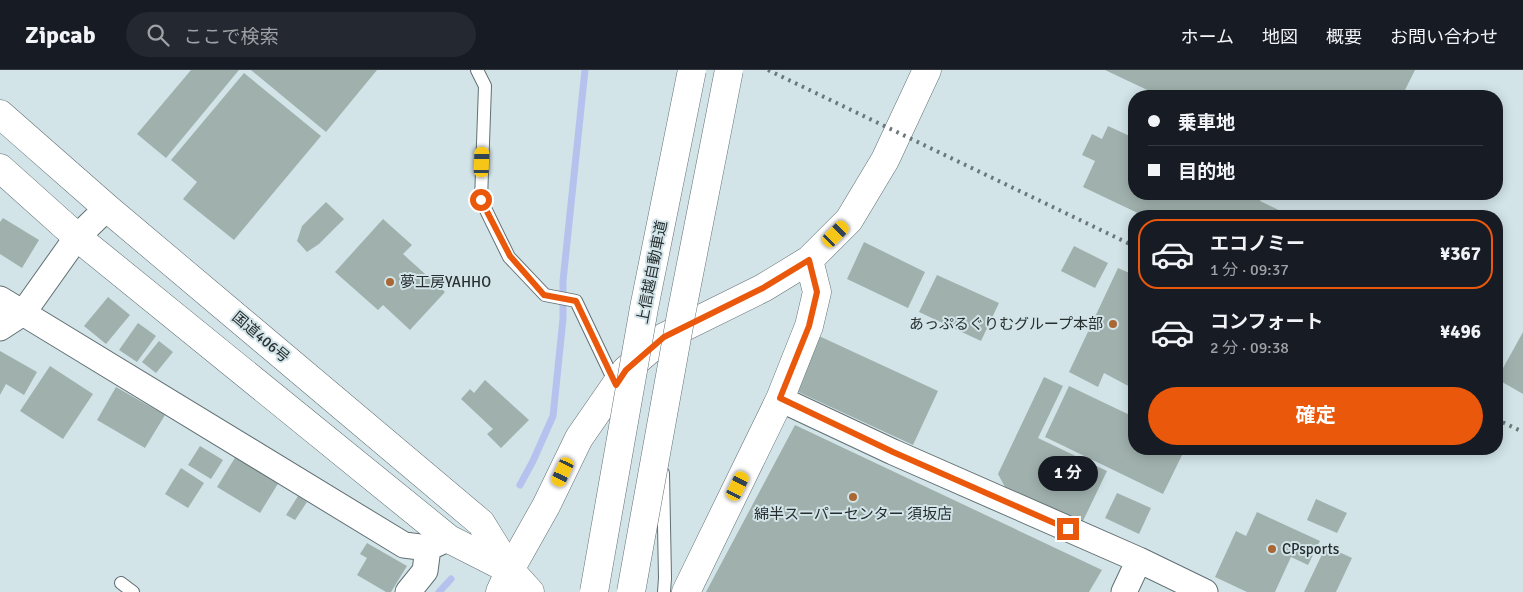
<!DOCTYPE html>
<html lang="ja">
<head>
<meta charset="utf-8">
<style>
	:root { --surface:#171b24; --page:#242831; --text:#f1f3f6; --muted:#9ea1a6; --line:#363941; --accent:#ea580c }
	body { margin:0; font-family:Signika,"Noto Sans JP",sans-serif; background:var(--page); color:var(--text); height:100vh; display:flex; flex-direction:column; font-size:19px; white-space:nowrap }
	* { box-sizing:border-box; margin:0 }
	p { font-size:16px; color:var(--muted) }
	.icon { flex:none; width:28px; height:28px; fill:none; stroke:currentColor; stroke-width:2; stroke-linecap:round; stroke-linejoin:round }
	.map { position:relative; flex:1; overflow:hidden }
	.panel { position:absolute; left:1128px; top:140px; width:375px; height:245px; display:flex; flex-direction:column; background:var(--surface); border-radius:20px; box-shadow:0 2px 12px #0003 }
	.panel>* { flex:none }
	.hud { position:absolute; left:1128px; top:20px; width:375px; height:110px; border-radius:20px; box-shadow:0 2px 12px #0003; display:grid; align-content:center; height:110px; padding:0 20px; background:var(--surface) }
	.end { position:absolute; width:22px; height:22px; margin:-11px; border:6px solid #ea580c; background:#fff; box-shadow:0 0 0 2px #fff }
	.from { border-radius:50% }
	.bubble { position:absolute; height:35px; border-radius:18px; background:var(--surface); box-shadow:0 2px 12px #0003; font-size:16px; font-weight:700; line-height:35px; text-align:center }
	.car { position:absolute; width:15px; height:30px; margin:-15px -8px; border-radius:6px; box-shadow:0 0 4px 1px #0007; background:linear-gradient(#f5c518 24%,#345 0 40%,#f5c518 0 76%,#345 0 86%,#f5c518 0) }
	.hud b { display:flex; align-items:center; gap:18px; height:48px; font-size:19px }
	.hud b+b { border-top:1px solid var(--line) }
	.hud i { width:12px; height:12px; background:var(--text) }
	ul { padding:9px 0 0; list-style:none }
	li { display:flex; align-items:center; gap:15px; height:70px; margin:0 10px 8px; padding:0 10px; border:2px solid transparent; border-radius:20px }
	li div { flex:1 }
	li b { display:block; font-size:19px }
	li em { font-style:normal; font-weight:700 }
	li.selected { border-color:var(--accent) }
	li>.icon { width:45px; height:45px; stroke-width:1.5 }
	.primary-button { display:flex; gap:10px; margin-top:auto; padding:10px 20px }
	.primary-button a { flex:1; height:58px; border-radius:30px; background:var(--accent); color:#fff; font-size:20px; font-weight:700; line-height:58px; text-align:center }
	header { display:flex; align-items:center; gap:30px; box-sizing:border-box; height:70px; padding:0 25px; background:var(--surface); border-bottom:1px solid var(--line) }
	header strong { font-size:24px }
	nav { display:flex; gap:28px; margin-inline-start:auto; font-size:18px }
	.search { width:350px; height:45px; background:var(--page); display:flex; align-items:center; gap:12px; box-sizing:border-box; padding:0 18px; border-radius:28px; color:var(--muted); font-size:19px }
	.map>svg:first-child { display:block }
</style>
</head>
<body>
<header>
<strong>Zipcab</strong>
<div class="search"><svg class="icon" aria-label="search" viewBox="0 0 24 24"><circle cx="10" cy="10" r="6"/><path d="M15 15l6 6"/></svg>ここで検索</div>
<nav><a>ホーム</a><a>地図</a><a>概要</a><a>お問い合わせ</a></nav>
</header>
<div class="map">
<svg width="1523" height="522" viewBox="0 0 1523 522">
	<rect width="100%" height="100%" fill="#d2e4e8"/>
	<g fill="none" stroke-linecap="round" stroke-linejoin="round">
		<path stroke="#b6c2ee" stroke-width="7" d="M520 415 533 391 553 346 563 249V211L585 0
			M439 522 451 509"/>
	</g>
	<path fill="#a0b1ad" d="M191 0H239L166 88 137 64Z
		M251 0H377L326 62Z
		M1105 0H1415L1402 26H1160Z
		M244 3 321 66 234 170 183 129 197 112 171 90Z
		M1108 56 1134 68V124H1263L1260 131 1291 146H1144L1083 117 1095 91 1082 85 1092 64 1102 69Z
		M326 132 344 149 319 174 307 182 297 171 302 156Z
		M3 148 39 170 22 198 0 184V152Z
		M383 149 412 175 403 184 445 222 410 260 383 235 378 240 335 202Z
		M864 172 925 202 908 238 847 209Z
		M1074 176 1108 193 1095 218 1061 201Z
		M1118 198 1134 205V319L1104 303 1098 317 1069 302Z
		M937 205 999 233 981 271 919 242Z
		M108 227 130 245 106 274 84 256Z
		M138 253 156 266 137 292 119 280Z
		M1523 262V324L1497 309Z
		M819 266 938 321 913 375 794 320Z
		M159 271 173 282 156 303 142 292Z
		M0 281 37 302 24 325 6 314 0 325Z
		M50 296 93 324 63 369 20 341Z
		M1044 307 1063 316 1038 368 1107 401 1082 453 1005 417 998 404Z
		M485 310 529 350 501 378 487 364 493 359 461 329 470 319 474 323Z
		M1069 316 1134 347V379H1185L1163 424 1045 367Z
		M116 317 165 345 145 378 97 350Z
		M795 355 1102 500 1089 522H706Z
		M200 376 223 390 211 409 188 395Z
		M236 386 279 412 260 443 217 417Z
		M181 398 204 413 188 438 165 424Z
		M1117 423 1151 438 1139 464 1105 448Z
		M298 426 307 432 295 450 286 445Z
		M1316 429 1347 443 1337 463 1307 450Z
		M1257 442 1320 471 1308 495 1291 487 1275 522H1247L1215 507 1236 461 1246 466Z
		M367 473 407 496 391 522H386L357 505 367 488 360 484Z
		M1326 476 1352 488 1336 522H1304Z"/>
	<g fill="none" stroke-linecap="round" stroke-linejoin="round">
		<g stroke="#606f73" stroke-width="14">
			<path id="lane" d="M477 0 485 16 481 130 509 187 545 225 576 231 616 315
				M663 403 665 508 664 522
				M121 513 133 522"/>
		</g>
		<g stroke="#606f73" stroke-width="27">
			<path id="street" d="M0 229 404 475 428 478
				M0 258 23 243 77 167 107 138
				M780 329 893 382 1139 490 1205 522
				M408 522 425 501 428 478 443 471
				M1124 522 1139 490"/>
		</g>
		<g stroke="#606f73" stroke-width="29">
			<path id="secondary" d="M500 522 510 500 546 436 579 368 626 300 664 267 763 218 809 190 849 150 885 90 927 0
				M686 522 780 329 809 256 817 222 809 190"/>
		</g>
		<g stroke="#606f73" stroke-width="29">
			<path id="highway" d="M0 44 107 138 481 453 510 500 530 522
				M0 98 77 167 449 469 510 500"/>
		</g>
		<use href="#lane" stroke="#fff" stroke-width="12"/>
		<use href="#street" stroke="#fff" stroke-width="25"/>
		<use href="#secondary" stroke="#fff" stroke-width="28"/>
		<use href="#highway" stroke="#fff" stroke-width="28"/>
		<path stroke="#6b7679" stroke-width="4" stroke-dasharray="2.5 5" stroke-linecap="butt" d="M768 0 1134 176
			M1496 349 1523 362"/>
		<g stroke="#606f73" stroke-width="29" stroke-linecap="butt">
			<path id="highway-bridge" d="M594 522 644 238 692 0
				M631 522 681 245 729 0"/>
		</g>
		<use href="#highway-bridge" stroke="#fff" stroke-width="28"/>
	</g>
	<g fill="none" stroke-linecap="round" stroke-linejoin="round">
		<path stroke="#ea580c" stroke-width="6" d="M481 130 510 186 544 225 576 231 616 315 626 300 664 267 763 218 809 190 817 222 809 256 780 328 893 382 1068 459"/>
	</g>
	<g fill="#a96733" stroke="#d2e4e8" stroke-width="2">
		<circle cx="390" cy="212" r="5"/>
		<circle cx="1113" cy="254" r="5"/>
		<circle cx="853" cy="427" r="5"/>
		<circle cx="1272" cy="479" r="5"/>
	</g>
	<g text-anchor="middle" dominant-baseline="central" stroke-width="4" stroke-linejoin="round" paint-order="stroke">
		<g font-size="15" fill="#272e30" stroke="#d2e4e8">
			<text transform="translate(652 202) rotate(-79)">上信越自動車道</text>
			<text transform="translate(261 267) rotate(40)">国道406号</text>
		</g>
		<g font-size="15" fill="#272e30" stroke="#d2e4e8" text-anchor="start">
			<text x="400" y="212">夢工房YAHHO</text>
			<text x="1103" y="254" text-anchor="end">あっぷるぐりむグループ本部</text>
			<text x="853" y="444" text-anchor="middle">綿半スーパーセンター 須坂店</text>
			<text x="1282" y="479">CPsports</text>
		</g>
	</g>
</svg>
<i class="end from" style="left:481px;top:130px"></i>
<i class="end" style="left:1068px;top:459px"></i>
<div class="bubble" style="left:1038px;top:386px;width:60px">1 分</div>
<i class="car" style="left:482px;top:92px;rotate:2deg"></i>
<i class="car" style="left:836px;top:164px;rotate:45deg"></i>
<i class="car" style="left:563px;top:402px;rotate:205deg"></i>
<i class="car" style="left:738px;top:416px;rotate:26deg"></i>
<div class="hud">
<b><i class="from"></i>乗車地</b>
<b><i></i>目的地</b>
</div>
<section class="panel">
<ul>
<li class="selected"><svg class="icon" aria-label="car" viewBox="0 0 24 24"><path d="M5 17H2v-5l4-1 3-4h7l3 4 3 1v5h-3M9 17h6M6 11h13"/><circle cx="7" cy="17" r="2"/><circle cx="17" cy="17" r="2"/></svg><div><b>エコノミー</b><p>1 分 · 09:37</p></div><em>¥367</em></li>
<li><svg class="icon" aria-label="car" viewBox="0 0 24 24"><path d="M5 17H2v-5l4-1 3-4h7l3 4 3 1v5h-3M9 17h6M6 11h13"/><circle cx="7" cy="17" r="2"/><circle cx="17" cy="17" r="2"/></svg><div><b>コンフォート</b><p>2 分 · 09:38</p></div><em>¥496</em></li>
</ul>
<div class="primary-button"><a>確定</a></div>
</section>
</div>
</body>
</html>
